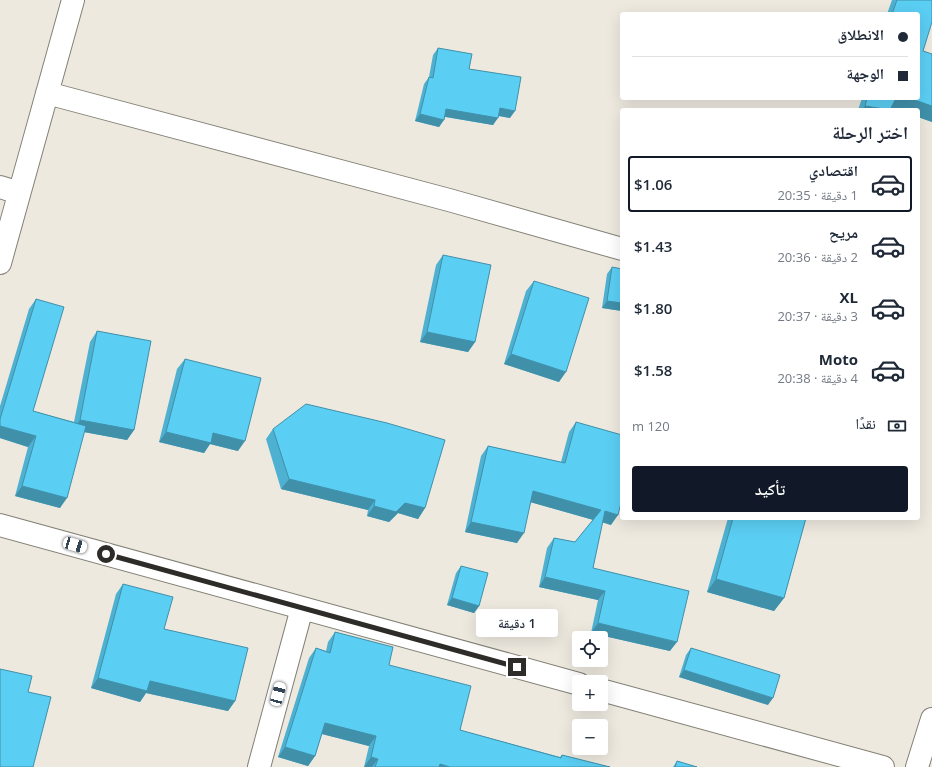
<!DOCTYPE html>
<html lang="ar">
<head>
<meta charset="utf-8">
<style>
	:root { --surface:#fff; --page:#f2f2f3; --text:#1f2937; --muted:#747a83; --line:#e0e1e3; --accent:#111827 }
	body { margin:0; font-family:"Open Sans","Noto Naskh Arabic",sans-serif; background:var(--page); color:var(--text); direction:rtl; height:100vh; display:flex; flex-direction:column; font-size:15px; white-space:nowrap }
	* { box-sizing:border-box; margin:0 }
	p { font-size:13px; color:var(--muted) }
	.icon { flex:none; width:22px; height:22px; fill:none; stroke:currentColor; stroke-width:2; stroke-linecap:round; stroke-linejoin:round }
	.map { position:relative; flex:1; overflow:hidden; direction:ltr }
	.sheet { position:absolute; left:620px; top:108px; width:300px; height:412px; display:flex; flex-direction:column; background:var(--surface); border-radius:4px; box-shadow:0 4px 16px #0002; direction:rtl }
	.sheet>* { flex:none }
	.hud { position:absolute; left:620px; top:12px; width:300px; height:88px; border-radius:4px; box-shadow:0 4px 16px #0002; direction:rtl; display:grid; align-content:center; height:88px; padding:0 12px; background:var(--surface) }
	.buttons { position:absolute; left:572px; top:631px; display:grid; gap:8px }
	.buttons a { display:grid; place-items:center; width:36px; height:36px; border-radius:4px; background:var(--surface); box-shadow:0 4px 16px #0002; font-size:20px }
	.end { position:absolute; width:18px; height:18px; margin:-9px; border:5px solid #2d2c28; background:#fff; box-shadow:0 0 0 2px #fff }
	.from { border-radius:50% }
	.bubble { position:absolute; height:28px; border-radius:4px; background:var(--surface); box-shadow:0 4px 16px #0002; font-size:13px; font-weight:600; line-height:28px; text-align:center; direction:rtl }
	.car { position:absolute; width:12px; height:24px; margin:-12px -6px; border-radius:5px; box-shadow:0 0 3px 1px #0007; background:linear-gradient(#fff 24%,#345 0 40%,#fff 0 76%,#345 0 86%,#fff 0) }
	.hud b { display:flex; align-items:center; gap:14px; height:38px; font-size:15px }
	.hud b+b { border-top:1px solid var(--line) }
	.hud i { width:10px; height:10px; background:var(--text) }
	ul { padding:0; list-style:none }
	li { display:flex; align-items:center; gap:12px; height:56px; margin:0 8px 6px; padding:0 4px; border:2px solid transparent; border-radius:4px }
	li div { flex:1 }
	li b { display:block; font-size:15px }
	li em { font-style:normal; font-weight:600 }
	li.selected { border-color:var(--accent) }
	li>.icon { width:36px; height:36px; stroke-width:1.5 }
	h2 { padding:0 12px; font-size:18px; line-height:48px }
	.pay { display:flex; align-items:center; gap:10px; height:44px; padding:0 12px; font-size:15px }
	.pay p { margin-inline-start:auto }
	.cta { display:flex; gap:8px; margin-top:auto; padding:8px 12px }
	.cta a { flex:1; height:46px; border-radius:4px; background:var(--accent); color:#fff; font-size:16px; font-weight:600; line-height:46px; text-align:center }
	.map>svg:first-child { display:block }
</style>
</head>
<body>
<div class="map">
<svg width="932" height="767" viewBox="0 0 932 767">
	<rect width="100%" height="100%" fill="#ede9df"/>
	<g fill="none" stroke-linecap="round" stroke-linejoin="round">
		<g stroke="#838076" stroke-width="24">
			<path id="minor" d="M47 93 449 200 622 249
				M0 187 19 193
				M0 263 73 0
				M0 525 579 684
				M601 690 883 767
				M259 767 302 608
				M917 767 932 719"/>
		</g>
		<use href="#minor" stroke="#fff" stroke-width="22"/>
	</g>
	<path fill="#4eb1d1" d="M892 0H932L923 51 932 122 918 117V110H898L891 108 890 110H858L862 98H918V14H887Z
		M438 48 469 69 510 118 498 116 493 125 445 117 439 127 415 121 424 84 429 77 433 55Z
		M443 255 475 342 468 352 420 342 436 265Z
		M612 267 622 311 602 308 607 274Z
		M534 281 559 382 504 364 526 291Z
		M36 299 33 411 74 422 90 342 97 331 134 430 127 440 84 432 60 508 15 496 28 447 0 438V406L29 309Z
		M185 359 238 451 210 444 204 453 159 442 177 369Z
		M576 422 611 525 602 522 593 568 670 651 591 633 598 600 539 587 547 548 554 538 575 542 593 520 531 502 517 543 465 532 481 456 488 446 561 462 569 432Z
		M273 429 425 508 418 519 398 513 389 522 367 516 368 510 281 489 266 439Z
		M728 518H806L784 598 774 611 707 592Z
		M461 566 479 606 474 613 447 605 456 573Z
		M123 584 164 629 235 701 228 711 146 693 140 702 91 688 116 594Z
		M335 632 389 665 460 730 560 757 562 755 610 767H364L369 746 322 734 315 756 308 766 278 757 309 658 316 648 326 651 328 642Z
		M691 648 768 705 679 677 686 655Z
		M677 761 697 767H673Z"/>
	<path fill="#4090aa" d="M895 98H909L932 106V122L918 117V110H898L889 107Z
		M865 106 890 110H862Z
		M500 108 515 111 510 118 495 115Z
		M446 109 498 118 493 125 441 116Z
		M420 114 444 120 439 127 415 121Z
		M607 301 622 303V311L602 308Z
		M427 332 475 342 468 352 420 342Z
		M511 354 566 372 559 382 504 364Z
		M80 420 134 430 127 440 73 430Z
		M0 426 36 436 28 447 0 438Z
		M166 432 213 433 245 441 238 451 210 444 204 453 159 442Z
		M289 479 375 500 368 510 281 489Z
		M22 486 67 498 60 508 15 496Z
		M533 491 601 510 594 520 526 501Z
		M405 503 425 508 418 519 398 513 389 522 367 516 374 506Z
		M605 511 618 515 611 525 598 521Z
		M471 522 524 533 517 543 465 532Z
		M545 577 605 591 598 600 539 587Z
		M716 579 784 598 774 611 707 592Z
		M452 598 479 606 474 613 447 605Z
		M598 623 677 642 670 651 591 633Z
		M684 670 773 698 768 705 679 677Z
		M98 678 150 681 235 701 228 711 146 693 140 702 91 688Z
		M325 723 376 736 369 746 318 733Z
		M285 747 315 756 308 766 278 757Z
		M371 757 378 759 372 767H364Z
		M440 764 450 767H438Z"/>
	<path fill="#5bcef3" stroke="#4090aa" d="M897 0H932V22L923 51 932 54V106L909 98H918V14H892Z
		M438 48 472 54 469 69 521 77 515 111 500 108 498 118 446 109 444 120 420 114 429 77 433 78Z
		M867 98H896L890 110 865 106Z
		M443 255 491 265 475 342 427 332Z
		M612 267 622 269V303L607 301Z
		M534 281 589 298 566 372 511 354Z
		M36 299 64 307 33 411 86 426 67 498 22 486 36 436 0 426V419Z
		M97 331 151 341 134 430 80 420Z
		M185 359 261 378 245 441 213 433 211 443 166 432Z
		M306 404 387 423 445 440 425 508 405 503 396 512 374 506 375 500 289 479 273 429Z
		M576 422 622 435V499L618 515 605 511 593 568 689 591 677 642 598 623 605 591 545 577 554 538 575 542 601 510 533 491 524 533 471 522 488 446 565 463Z
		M733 518H806L784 598 716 579Z
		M461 566 488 573 479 606 452 598Z
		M123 584 173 597 164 629 248 648 235 701 150 681 147 691 98 678Z
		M335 632 393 647 389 665 471 686 460 730 561 758 562 755 610 767H450L440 764 439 767H375L378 759 371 757 376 736 325 723 315 756 285 747 316 648 330 653Z
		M691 648 780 675 773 698 684 670Z
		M0 669 32 676 28 692 51 697 33 767H0Z
		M677 761 697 767H675Z"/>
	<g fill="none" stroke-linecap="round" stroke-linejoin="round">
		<path stroke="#2d2c28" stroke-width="5" d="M106 554 517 667"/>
	</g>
</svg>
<div class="buttons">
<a><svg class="icon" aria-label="locate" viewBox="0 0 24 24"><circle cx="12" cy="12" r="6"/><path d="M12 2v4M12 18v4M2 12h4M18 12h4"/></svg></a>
<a>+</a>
<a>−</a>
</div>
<i class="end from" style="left:106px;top:554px"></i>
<i class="end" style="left:517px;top:667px"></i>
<div class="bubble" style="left:476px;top:609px;width:82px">1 دقيقة</div>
<i class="car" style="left:75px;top:545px;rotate:106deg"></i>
<i class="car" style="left:278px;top:694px;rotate:15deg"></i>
<div class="hud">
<b><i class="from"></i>الانطلاق</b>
<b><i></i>الوجهة</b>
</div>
<section class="sheet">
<h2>اختر الرحلة</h2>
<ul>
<li class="selected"><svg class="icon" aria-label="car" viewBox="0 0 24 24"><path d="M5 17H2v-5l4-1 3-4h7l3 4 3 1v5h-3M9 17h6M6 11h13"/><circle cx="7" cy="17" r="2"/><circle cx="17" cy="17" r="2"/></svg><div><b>اقتصادي</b><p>1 دقيقة · 20:35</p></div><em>$1.06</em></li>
<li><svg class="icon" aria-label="car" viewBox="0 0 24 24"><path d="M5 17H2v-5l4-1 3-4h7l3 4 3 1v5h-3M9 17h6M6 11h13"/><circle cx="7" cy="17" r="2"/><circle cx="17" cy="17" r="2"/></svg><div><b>مريح</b><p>2 دقيقة · 20:36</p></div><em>$1.43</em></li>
<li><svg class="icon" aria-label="car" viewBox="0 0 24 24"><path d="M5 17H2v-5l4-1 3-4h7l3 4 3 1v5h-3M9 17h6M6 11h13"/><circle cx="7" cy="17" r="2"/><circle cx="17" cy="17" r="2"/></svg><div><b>XL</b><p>3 دقيقة · 20:37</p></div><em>$1.80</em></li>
<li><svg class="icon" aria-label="car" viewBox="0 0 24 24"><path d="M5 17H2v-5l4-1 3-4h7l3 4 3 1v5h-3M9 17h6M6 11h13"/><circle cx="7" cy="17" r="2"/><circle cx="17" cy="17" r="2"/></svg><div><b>Moto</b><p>4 دقيقة · 20:38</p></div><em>$1.58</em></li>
</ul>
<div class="pay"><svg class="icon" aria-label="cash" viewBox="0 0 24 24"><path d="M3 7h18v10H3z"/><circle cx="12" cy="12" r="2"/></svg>نقدًا<p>120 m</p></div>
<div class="cta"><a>تأكيد</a></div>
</section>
</div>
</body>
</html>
